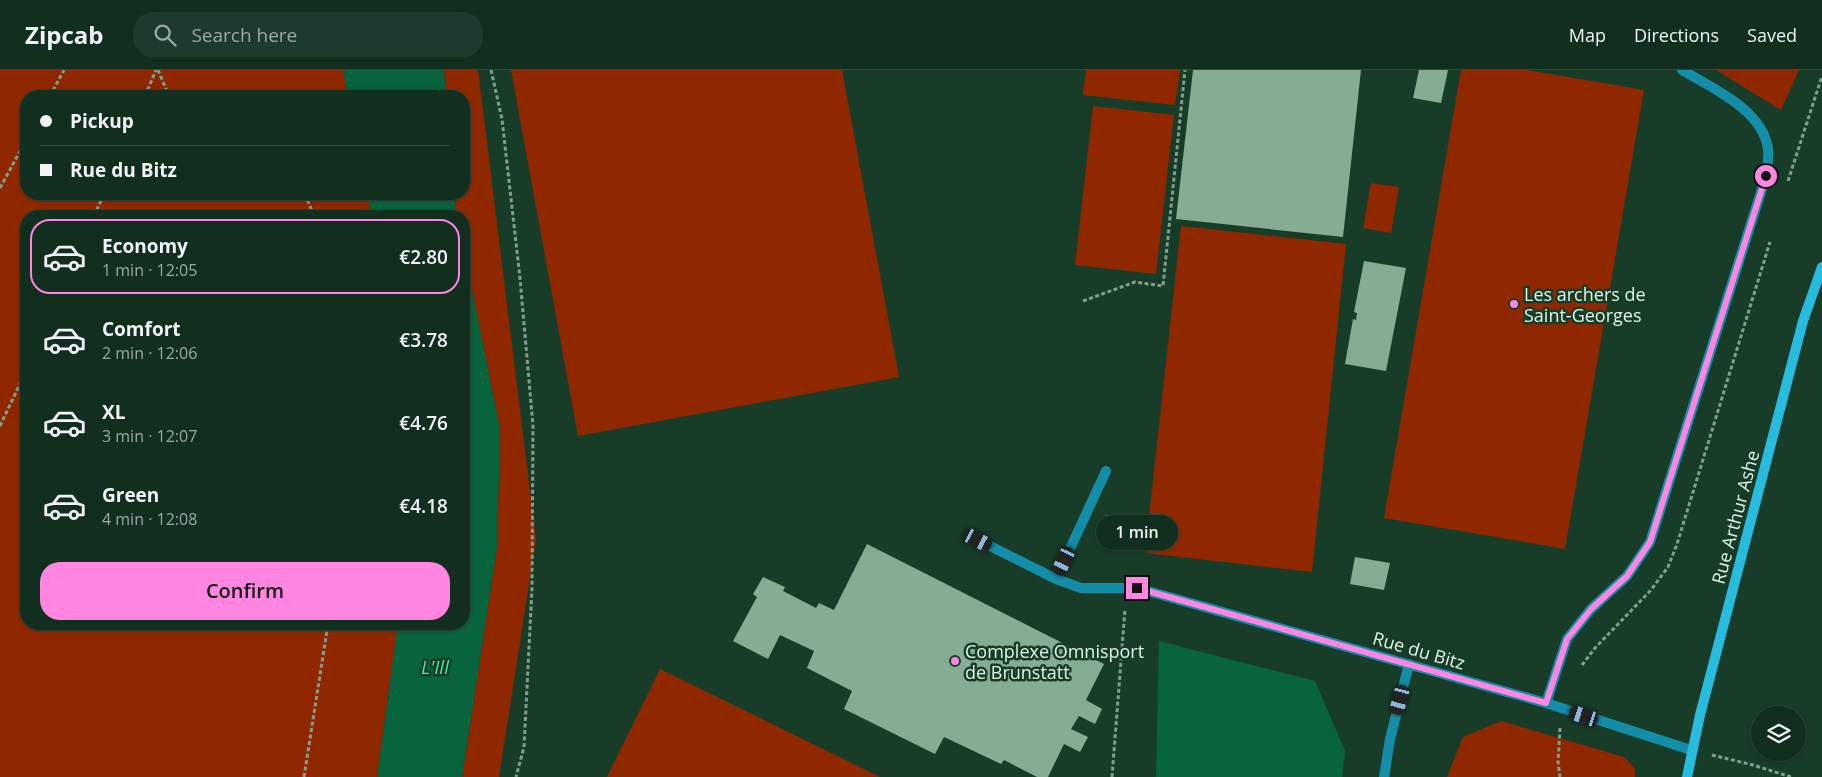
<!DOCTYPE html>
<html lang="en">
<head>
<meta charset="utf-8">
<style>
	:root { --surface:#112e1f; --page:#1e3a2c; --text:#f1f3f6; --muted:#9ca8a4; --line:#304a3d; --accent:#fe85e0 }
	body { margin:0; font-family:"Open Sans",sans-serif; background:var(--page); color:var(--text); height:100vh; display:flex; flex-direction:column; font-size:19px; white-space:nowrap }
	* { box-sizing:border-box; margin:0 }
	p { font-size:16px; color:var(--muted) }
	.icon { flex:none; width:28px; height:28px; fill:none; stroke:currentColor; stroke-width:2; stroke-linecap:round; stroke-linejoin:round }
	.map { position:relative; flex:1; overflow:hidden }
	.drawer { position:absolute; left:20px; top:140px; width:450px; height:420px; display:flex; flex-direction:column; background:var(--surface); border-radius:20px; box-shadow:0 1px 4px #0004,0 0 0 1px var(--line) }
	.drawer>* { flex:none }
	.hud { position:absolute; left:20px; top:20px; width:450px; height:110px; border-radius:20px; box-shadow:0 1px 4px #0004,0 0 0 1px var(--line); display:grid; align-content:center; height:110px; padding:0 20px; background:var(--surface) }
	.buttons { position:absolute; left:1751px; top:636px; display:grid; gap:10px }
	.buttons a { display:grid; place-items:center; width:55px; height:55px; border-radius:50%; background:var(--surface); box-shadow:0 1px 4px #0004,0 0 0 1px var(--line); font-size:25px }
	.end { position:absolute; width:22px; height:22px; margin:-11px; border:6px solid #fe85e0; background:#111; box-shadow:0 0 0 2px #111 }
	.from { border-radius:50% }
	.bubble { position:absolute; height:35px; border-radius:18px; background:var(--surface); box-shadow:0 1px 4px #0004,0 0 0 1px var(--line); font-size:16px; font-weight:600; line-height:35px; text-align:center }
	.car { position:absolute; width:15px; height:30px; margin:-15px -8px; border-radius:6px; box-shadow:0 0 4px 1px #0007; background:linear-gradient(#222 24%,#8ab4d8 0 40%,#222 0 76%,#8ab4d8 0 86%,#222 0) }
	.hud b { display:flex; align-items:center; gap:18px; height:48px; font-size:19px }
	.hud b+b { border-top:1px solid var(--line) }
	.hud i { width:12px; height:12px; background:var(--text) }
	ul { padding:9px 0 0; list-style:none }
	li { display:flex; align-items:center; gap:15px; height:75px; margin:0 10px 8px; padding:0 10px; border:2px solid transparent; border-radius:20px }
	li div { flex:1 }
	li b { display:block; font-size:19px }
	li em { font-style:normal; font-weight:600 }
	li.active { border-color:var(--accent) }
	li>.icon { width:45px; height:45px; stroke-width:1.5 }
	.action { display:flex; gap:10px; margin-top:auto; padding:10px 20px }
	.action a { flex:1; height:58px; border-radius:20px; background:var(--accent); color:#111; font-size:20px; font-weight:600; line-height:58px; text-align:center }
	header { display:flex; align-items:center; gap:30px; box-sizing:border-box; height:70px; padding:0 25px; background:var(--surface); border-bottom:1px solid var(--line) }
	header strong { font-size:24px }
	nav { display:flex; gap:28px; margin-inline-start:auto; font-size:18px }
	.search { width:350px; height:45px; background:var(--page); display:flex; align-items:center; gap:12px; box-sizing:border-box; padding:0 18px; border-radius:20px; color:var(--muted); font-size:19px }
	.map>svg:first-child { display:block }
</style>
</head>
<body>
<header>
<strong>Zipcab</strong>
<div class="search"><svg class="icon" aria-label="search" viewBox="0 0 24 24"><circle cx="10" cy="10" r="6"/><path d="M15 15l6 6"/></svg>Search here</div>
<nav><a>Map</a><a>Directions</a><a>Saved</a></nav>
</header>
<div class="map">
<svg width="1822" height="707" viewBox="0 0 1822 707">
	<rect width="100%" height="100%" fill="#173d29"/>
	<path fill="#8f2800" d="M0 0H343L348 26H26V124H368L372 146H26V554H398L377 707H0Z
		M444 0H478L536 469 499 707H462L497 477 500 359 464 180V146H457L454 124H464V26H446Z
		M511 0H842L899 307 578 366Z
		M1086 0H1180L1175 35 1083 25Z
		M1461 0H1527L1644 20 1565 479 1384 448Z
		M1716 0H1799L1781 40Z
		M1093 36 1174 45 1156 204 1075 195Z
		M1371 113 1399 117 1391 163 1363 158Z
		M1181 156 1346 174 1312 502 1145 483Z
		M660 599 880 707H607Z
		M1501 651 1624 687 1635 699V707H1447L1463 667Z"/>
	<path fill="#07643c" d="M343 0H444L446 26H348Z
		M368 124H454L457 146H372Z
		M464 180 500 359 497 477 462 707H377L398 554H464Z
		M1159 571 1315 611 1345 681 1342 707H1156Z"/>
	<path fill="#85ad94" d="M1193 0H1361L1343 167 1176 149Z
		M1419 0H1448L1441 33 1413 28Z
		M1364 191 1406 198 1386 301 1345 294 1353 249 1356 250 1357 243 1354 242Z
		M1106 445 1136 449 1132 479 1102 475Z
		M867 474 1104 594 1086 630 1102 639 1095 654 1079 646 1071 659 1088 667 1080 682 1064 674 1048 707H1037L1004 690 1001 694 944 667 935 684 844 639 852 621 807 598 814 581 780 565 768 589 733 571 757 527 753 524 763 507 785 517 783 521 816 538 819 533 834 540Z
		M1355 487 1390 493 1384 520 1350 514Z"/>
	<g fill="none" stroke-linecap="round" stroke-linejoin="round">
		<path stroke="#819e8e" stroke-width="3" stroke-dasharray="4 2.5" stroke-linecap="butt" d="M158 0 169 26
			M491 0 502 49 520 208 533 356 532 518 524 677 516 707
			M50 26 64 0
			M145 26 156 0
			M1788 111 1822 6
			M0 118 26 70
			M305 124 314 146
			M94 146 104 124
			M1083 231 1135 212 1163 216 1185 0
			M0 356 26 301
			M1582 595 1595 578 1651 520 1668 497 1677 474 1770 172
			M1560 658 1558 692 1560 707
			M1712 685 1753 695 1791 707
			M304 707 328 554
			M1112 707 1125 539"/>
		<path stroke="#148ea8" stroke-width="10" d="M978 470 1056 509 1081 518H1137
			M1056 509 1106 401
			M1546 633 1567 569 1591 539 1627 506 1650 472 1766 106C1767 98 1769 87 1768 79 1763 40 1712 18 1682 0
			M1384 707 1390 669 1409 594"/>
		<path stroke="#148ea8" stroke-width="10" d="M1137 518 1546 633 1691 680"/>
		<path stroke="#27bcde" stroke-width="10" d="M1687 707 1700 645 1803 251 1822 197"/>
	</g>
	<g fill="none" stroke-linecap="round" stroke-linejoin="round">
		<path stroke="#fe85e0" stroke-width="6" d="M1137 518 1546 633 1567 569 1591 539 1627 506 1650 472 1766 106"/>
	</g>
	<g fill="#fe85e0" stroke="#173d29" stroke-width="2">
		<circle cx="1514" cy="234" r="5"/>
		<circle cx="955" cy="591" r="5"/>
	</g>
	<g text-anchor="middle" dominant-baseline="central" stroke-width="5" stroke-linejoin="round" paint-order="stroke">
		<g font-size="18" fill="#dff4e6" stroke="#173d29" text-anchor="start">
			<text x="1524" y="224">Les archers de<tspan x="1524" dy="21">Saint-Georges</tspan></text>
			<text x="965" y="581">Complexe Omnisport<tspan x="965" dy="21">de Brunstatt</tspan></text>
		</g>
		<g font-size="18" fill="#dff4e6" stroke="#173d29">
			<text transform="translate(1735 447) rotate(-75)">Rue Arthur Ashe</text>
			<text transform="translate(1419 580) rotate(16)">Rue du Bitz</text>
		</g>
		<g font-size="19" font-style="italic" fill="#53e19a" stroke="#173d29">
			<text x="435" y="597">L'Ill</text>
		</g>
	</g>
</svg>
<div class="buttons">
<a><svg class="icon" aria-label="layers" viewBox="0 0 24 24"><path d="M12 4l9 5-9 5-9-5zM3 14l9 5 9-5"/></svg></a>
</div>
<i class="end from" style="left:1766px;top:106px"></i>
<i class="end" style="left:1137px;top:518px"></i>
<div class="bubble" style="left:1096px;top:445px;width:82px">1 min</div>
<i class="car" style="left:978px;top:470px;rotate:117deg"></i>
<i class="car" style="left:1064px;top:491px;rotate:205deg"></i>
<i class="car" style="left:1400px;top:630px;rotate:195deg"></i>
<i class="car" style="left:1584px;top:646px;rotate:288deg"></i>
<div class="hud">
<b><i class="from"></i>Pickup</b>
<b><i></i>Rue du Bitz</b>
</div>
<section class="drawer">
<ul>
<li class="active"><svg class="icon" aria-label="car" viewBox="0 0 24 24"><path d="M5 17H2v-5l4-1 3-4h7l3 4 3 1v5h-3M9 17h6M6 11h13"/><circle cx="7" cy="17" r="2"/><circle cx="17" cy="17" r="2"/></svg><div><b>Economy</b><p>1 min · 12:05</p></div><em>€2.80</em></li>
<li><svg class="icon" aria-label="car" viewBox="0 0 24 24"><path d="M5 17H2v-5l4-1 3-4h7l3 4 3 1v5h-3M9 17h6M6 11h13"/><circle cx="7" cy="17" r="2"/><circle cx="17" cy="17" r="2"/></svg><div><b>Comfort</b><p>2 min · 12:06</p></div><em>€3.78</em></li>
<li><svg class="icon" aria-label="car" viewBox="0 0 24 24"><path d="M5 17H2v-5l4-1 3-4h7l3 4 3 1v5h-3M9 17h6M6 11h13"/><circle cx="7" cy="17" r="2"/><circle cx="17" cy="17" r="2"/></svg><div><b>XL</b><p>3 min · 12:07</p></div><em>€4.76</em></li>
<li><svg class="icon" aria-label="car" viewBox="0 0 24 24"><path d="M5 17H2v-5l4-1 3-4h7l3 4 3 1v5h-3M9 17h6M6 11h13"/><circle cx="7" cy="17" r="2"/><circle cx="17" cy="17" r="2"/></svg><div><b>Green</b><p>4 min · 12:08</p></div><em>€4.18</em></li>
</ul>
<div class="action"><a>Confirm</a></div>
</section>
</div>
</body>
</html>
